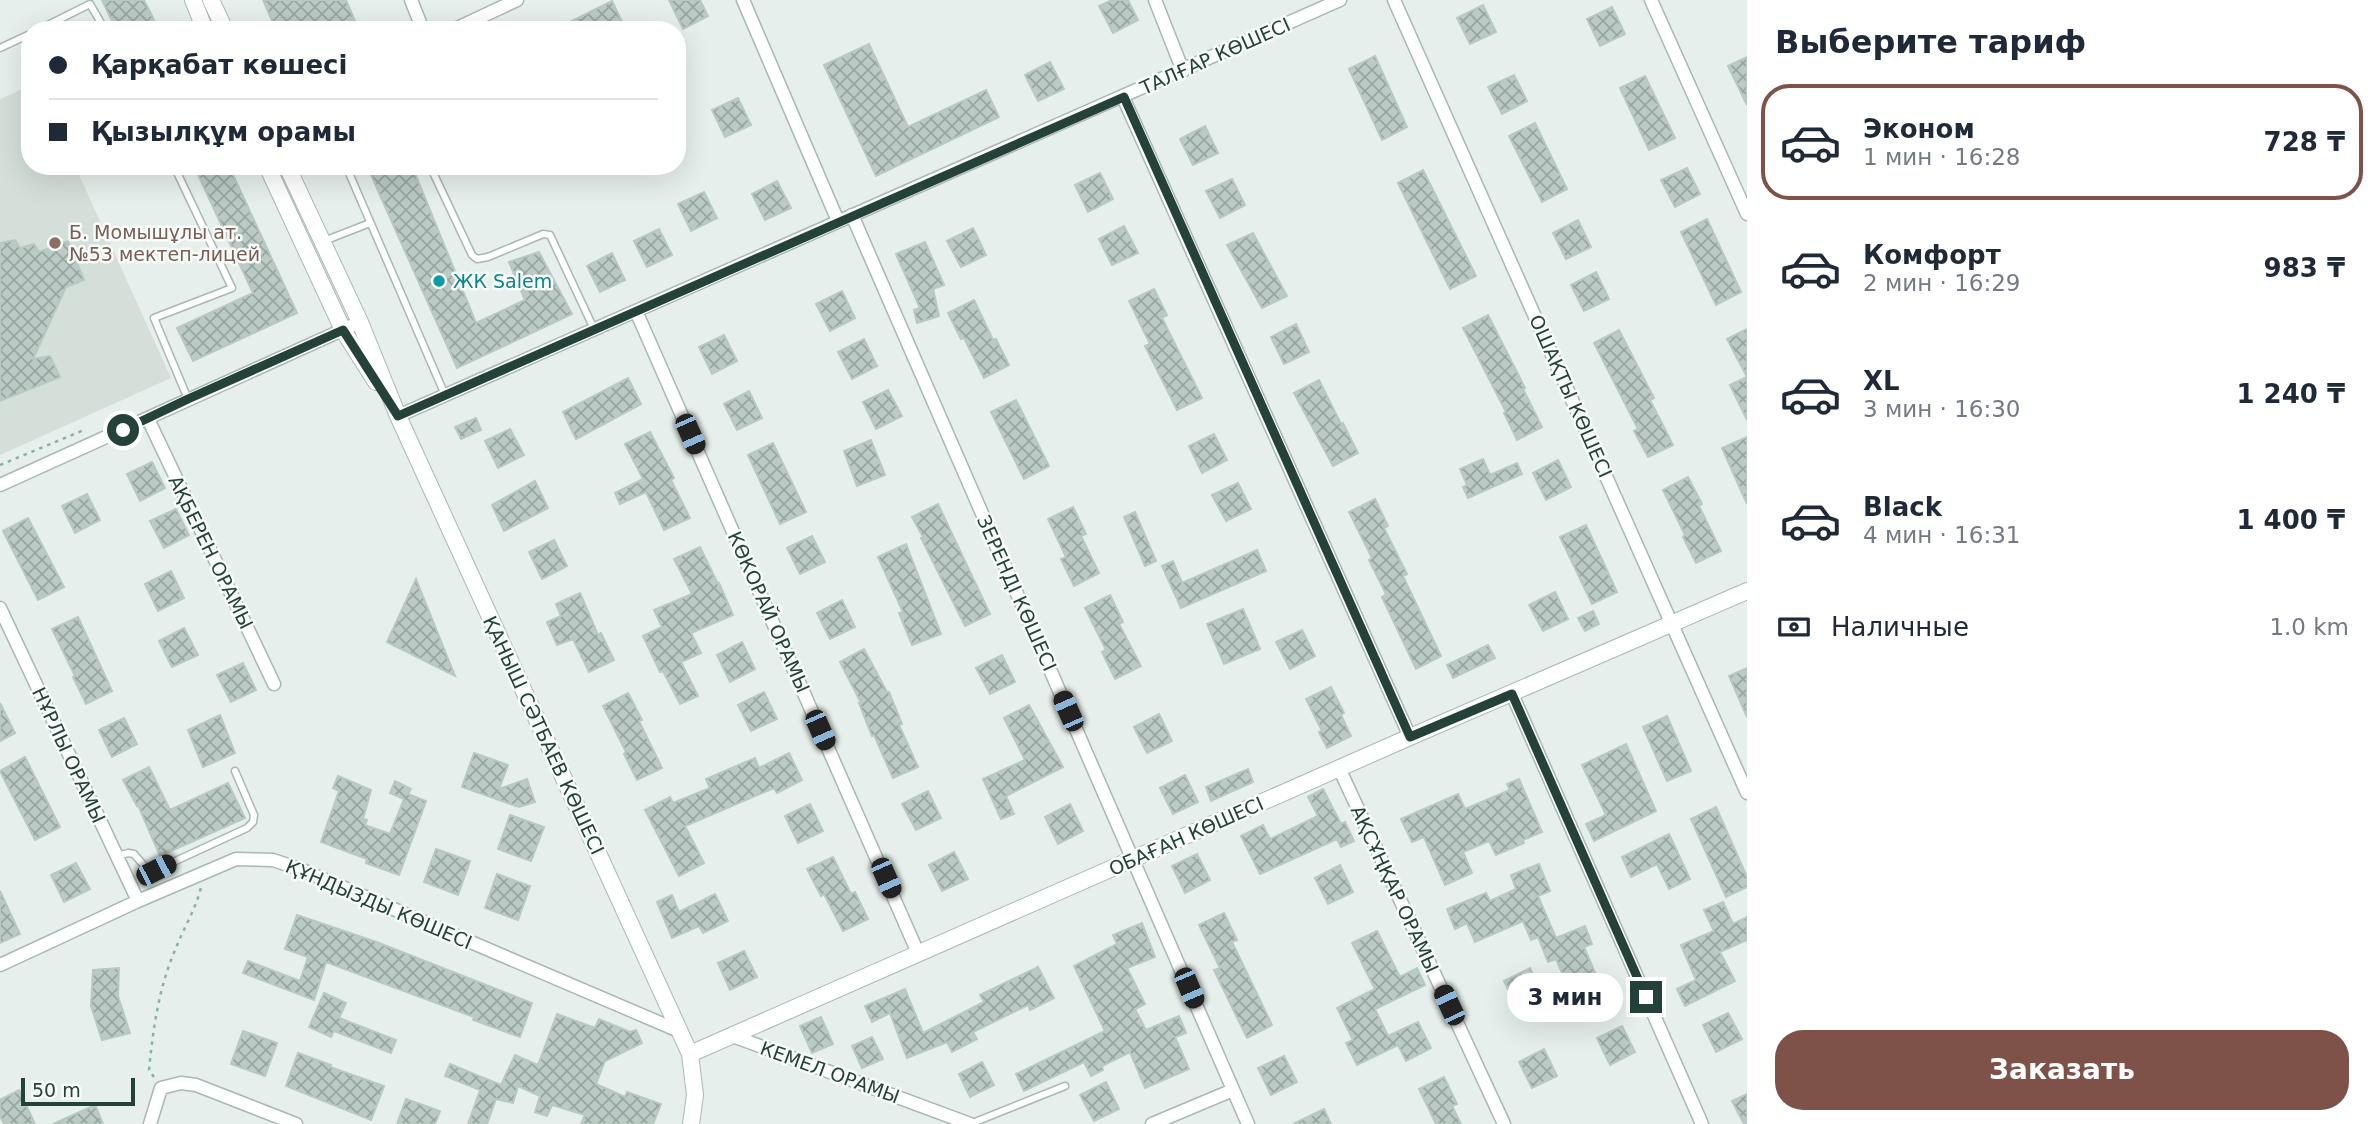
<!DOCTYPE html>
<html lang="ru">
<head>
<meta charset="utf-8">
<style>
	:root { --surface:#fff; --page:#f6f6f7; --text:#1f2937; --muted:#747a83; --line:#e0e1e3; --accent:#7f5249 }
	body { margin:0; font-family:"DejaVu Sans",sans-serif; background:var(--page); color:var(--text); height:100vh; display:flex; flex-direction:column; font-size:26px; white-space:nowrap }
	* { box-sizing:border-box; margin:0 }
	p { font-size:23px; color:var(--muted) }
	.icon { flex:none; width:38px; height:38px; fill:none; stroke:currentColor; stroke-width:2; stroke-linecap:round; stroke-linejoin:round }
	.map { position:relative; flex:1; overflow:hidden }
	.drawer { display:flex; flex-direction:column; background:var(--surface); width:630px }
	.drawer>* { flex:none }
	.guide { position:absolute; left:21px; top:21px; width:665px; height:154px; border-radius:28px; box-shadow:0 7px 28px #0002; display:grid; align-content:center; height:154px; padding:0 28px; background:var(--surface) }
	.scale { position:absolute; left:21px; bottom:18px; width:114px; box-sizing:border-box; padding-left:7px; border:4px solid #24423a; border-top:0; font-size:19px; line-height:24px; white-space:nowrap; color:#24423a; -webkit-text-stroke:5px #f7fbf9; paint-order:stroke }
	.end { position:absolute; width:32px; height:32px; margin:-16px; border:9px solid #24423a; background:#fff; box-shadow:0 0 0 4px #fff }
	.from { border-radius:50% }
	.bubble { position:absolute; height:49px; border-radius:24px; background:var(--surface); box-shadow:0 7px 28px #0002; font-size:23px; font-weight:700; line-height:49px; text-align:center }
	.car { position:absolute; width:21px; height:42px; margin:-21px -10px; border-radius:9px; box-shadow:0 0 5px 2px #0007; background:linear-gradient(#222 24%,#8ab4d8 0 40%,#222 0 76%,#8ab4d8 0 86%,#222 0) }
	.guide b { display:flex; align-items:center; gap:24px; height:66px; font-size:26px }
	.guide b+b { border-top:2px solid var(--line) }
	.guide i { width:18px; height:18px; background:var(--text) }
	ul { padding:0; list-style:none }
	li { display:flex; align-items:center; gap:21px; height:116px; margin:0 14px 10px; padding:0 14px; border:4px solid transparent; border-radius:28px }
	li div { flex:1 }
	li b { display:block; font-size:26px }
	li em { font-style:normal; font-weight:700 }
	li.active { border-color:var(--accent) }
	li>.icon { width:63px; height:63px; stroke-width:1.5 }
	h2 { padding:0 28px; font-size:32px; line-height:84px }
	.pay { display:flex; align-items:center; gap:18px; height:77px; padding:0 28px; font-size:26px }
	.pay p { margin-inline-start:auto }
	.primary-button { display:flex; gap:14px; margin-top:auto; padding:14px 28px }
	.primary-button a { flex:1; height:80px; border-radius:28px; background:var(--accent); color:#fff; font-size:28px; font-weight:700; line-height:80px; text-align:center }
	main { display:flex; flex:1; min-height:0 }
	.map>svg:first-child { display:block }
</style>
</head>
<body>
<main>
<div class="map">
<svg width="1747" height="1124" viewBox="0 0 1747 1124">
	<defs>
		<pattern id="building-cross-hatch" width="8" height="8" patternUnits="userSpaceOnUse" patternTransform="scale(1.75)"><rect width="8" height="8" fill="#bbcac4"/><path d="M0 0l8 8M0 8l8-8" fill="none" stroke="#98a6a0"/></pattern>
	</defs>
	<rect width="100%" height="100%" fill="#e6efeb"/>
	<path fill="#d4dfda" d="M30 86V166H75L171 378 0 455V99Z"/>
	<path fill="url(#building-cross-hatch)" stroke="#b8c9c2" stroke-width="2" d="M102 0H144L159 30H116Z
		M263 0H346L357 26 349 30H276Z
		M669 0H700L708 16 683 29Z
		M1112 0H1128L1138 20 1113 33 1099 6Z
		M612 1 626 30H554Z
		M1483 5 1496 32 1470 44 1457 18Z
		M1612 7 1625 34 1600 46 1587 19Z
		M869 44 908 127 986 90 999 117 876 176 824 65Z
		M1375 56 1407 127 1382 140 1349 69Z
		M1747 57V105L1728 66Z
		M1050 62 1064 89 1038 101 1025 75Z
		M1514 75 1527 101 1502 114 1488 87Z
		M1645 76 1675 138 1649 150 1620 88Z
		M738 98 751 125 725 137 712 110Z
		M1535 123 1567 189 1542 202 1509 136Z
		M1205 126 1218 153 1193 165 1180 139Z
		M194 166H229L297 313 193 361 177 328 253 293Z
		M367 166H412L476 323 525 300 509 262 539 252 572 314 457 368Z
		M1687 168 1700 194 1675 207 1661 180Z
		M1423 170 1476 276 1450 289 1398 183Z
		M1100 173 1113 199 1088 212 1075 185Z
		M1232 179 1245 205 1220 218 1206 191Z
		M777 181 791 208 765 220 752 194Z
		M704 192 717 218 691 231 678 204Z
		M1707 219 1741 292 1716 305 1681 232Z
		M1578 220 1591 247 1566 259 1553 233Z
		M1124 226 1138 253 1112 265 1099 239Z
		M973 228 986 255 961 267 947 241Z
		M659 229 672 255 647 267 634 241Z
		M1253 233 1287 296 1262 308 1227 245Z
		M15 240 20 248 34 244 39 252 68 241 84 280 66 287 33 359 50 356 60 377 0 401V243Z
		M925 242 944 285 933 289 939 316 917 323 914 310 920 308 896 254Z
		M612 253 625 280 600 292 587 266Z
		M1596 272 1609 299 1584 311 1571 285Z
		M1154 289 1167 315 1162 318 1202 398 1177 410 1145 346 1150 344 1129 301Z
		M842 291 855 318 830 331 816 304Z
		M974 300 993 340 996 339 1009 365 984 378 964 338 961 339 948 313Z
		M1488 315 1525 388 1523 389 1542 427 1517 440 1504 413 1506 412 1463 328Z
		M1296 324 1309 352 1284 364 1271 337Z
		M1747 329V420L1730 385 1747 377 1727 339Z
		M1619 330 1654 398 1650 400 1673 445 1648 457 1634 431 1638 429 1594 343Z
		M724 335 737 361 712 374 699 347Z
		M864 339 877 366 852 379 838 352Z
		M628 378 641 404 576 439 563 412Z
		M1319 380 1341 424 1343 423 1358 453 1333 466 1294 393Z
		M888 390 902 416 876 429 863 402Z
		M749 391 762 418 737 430 724 404Z
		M1016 400 1049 466 1024 479 991 412Z
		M476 418 481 430 461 439 455 427Z
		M510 429 524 455 498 468 485 441Z
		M650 432 674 478 671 480 690 518 664 530 646 492 620 504 615 493 643 479 625 444Z
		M1214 434 1227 460 1202 473 1189 446Z
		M1747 437V504L1722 448Z
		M871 440 885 475 857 486 844 451Z
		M773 443 806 512 780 524 748 455Z
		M1483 459 1490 475 1517 463 1522 474 1468 498 1463 487 1467 485 1460 469Z
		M1558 460 1571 487 1546 500 1533 473Z
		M152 462 165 488 140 501 127 474Z
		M1688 477 1702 504 1699 506 1721 551 1696 563 1683 537 1685 535 1663 490Z
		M535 481 548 508 504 531 492 505Z
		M1238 483 1251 509 1226 521 1212 495Z
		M87 494 100 520 75 533 62 506Z
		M1375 499 1388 526 1384 528 1407 574 1403 576 1441 656 1416 669 1382 597 1386 594 1369 560 1372 558 1349 512Z
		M938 504 990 614 965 626 921 538 923 537 912 517Z
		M1073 507 1086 534 1081 536 1099 573 1074 586 1061 559 1066 557 1048 519Z
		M176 509 189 535 164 548 150 521Z
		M1135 512 1156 561 1145 566 1124 517Z
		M28 518 64 587 38 600 3 531Z
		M1586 525 1617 592 1592 604 1560 537Z
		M812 536 825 562 800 574 787 548Z
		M554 540 567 566 542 579 529 552Z
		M906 544 941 634 912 645 899 613 903 612 878 557Z
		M700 547 718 584 719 583 733 615 691 633 701 653 681 662 698 696 680 704 663 671 660 672 643 636 662 627 654 610 692 594 674 559Z
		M1257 550 1266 571 1181 608 1162 566 1173 561 1182 583Z
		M171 571 184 598 158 611 145 584Z
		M416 579 455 676 387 642Z
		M1555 592 1568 619 1543 631 1529 605Z
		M580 593 598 635 601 633 614 660 589 672 573 639 557 645 547 622 561 616 556 604Z
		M1110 595 1123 622 1119 624 1141 666 1115 679 1102 652 1106 650 1085 608Z
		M842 600 855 627 830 639 817 613Z
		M1243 609 1260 649 1224 664 1207 624Z
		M1593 611 1599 624 1585 631 1578 618Z
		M78 617 112 691 86 704 73 677 75 676 52 629Z
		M184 628 198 655 172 667 159 641Z
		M1302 630 1315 656 1290 669 1276 642Z
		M742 642 755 669 730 682 717 655Z
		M1488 645 1495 658 1453 678 1447 665Z
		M864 649 887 692H889L902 724 899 725 918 767 893 778 874 735 872 736 859 703H861L840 662Z
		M1002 655 1015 682 990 694 976 668Z
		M243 663 256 690 231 702 217 675Z
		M1747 668V717L1729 676Z
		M1331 687 1344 713 1341 715 1351 736 1327 748 1319 732 1322 731 1306 699Z
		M764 692 777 719 751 731 738 705Z
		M628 693 642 720 639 721 662 768 637 780 624 754 626 752 603 706Z
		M0 703 15 733 0 741Z
		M1029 705 1063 767 1006 796 1014 814 1001 819 983 779 1025 760 1004 718Z
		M1159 714 1172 741 1147 753 1134 727Z
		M220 715 235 753 203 767 188 730Z
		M1667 716 1691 771 1667 781 1643 727Z
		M124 718 137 744 112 757 99 730Z
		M1626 744 1656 811 1594 841 1586 824 1606 815 1582 765Z
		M474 753 508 765 499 789 527 779 535 802 519 807 462 787Z
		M789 753 802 780 777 793 774 788 685 826 704 863 679 876 645 810 670 797 673 803 710 788 706 779 755 758 759 768Z
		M25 757 60 827 35 840 0 771Z
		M149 767 170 810 228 783 245 818 160 856 138 805 137 806 123 780Z
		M1248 769 1253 782 1211 801 1206 787Z
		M1185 775 1198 802 1173 814 1160 788Z
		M338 776 371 790 363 819 367 820 365 825 390 834 404 799 390 793 395 781 411 789 408 794 426 801 399 875 366 863 367 859 321 842 339 791 333 788Z
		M1519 779 1542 832 1523 840 1524 843 1496 855 1489 841 1463 852 1472 873 1445 885 1424 837 1412 842 1401 819 1458 794 1465 809 1510 790 1507 784Z
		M1323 789 1341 824 1345 822 1354 841 1341 847 1337 839 1260 874 1241 836 1263 825 1270 839 1318 816 1308 797Z
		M928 791 941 818 916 830 902 804Z
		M810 804 823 831 798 843 785 816Z
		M1070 804 1083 831 1058 844 1045 817Z
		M1716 807 1747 877V887L1726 897 1691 819Z
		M510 815 544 827 531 861 498 849Z
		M1669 834 1690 879 1669 889 1657 864 1631 877 1622 857Z
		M436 849 470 861 458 895 424 882Z
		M954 852 968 879 942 891 929 865Z
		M1197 854 1210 880 1185 893 1172 866Z
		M833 857 851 894 855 892 868 919 843 931 824 894 821 896 807 869Z
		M76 863 90 889 64 902 51 875Z
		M1539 864 1550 891 1538 896 1556 938 1585 926 1592 944 1584 947 1600 984 1572 996 1556 959 1548 962 1538 937 1531 940 1523 921 1475 942 1467 923 1455 929 1447 909 1486 893 1490 901 1516 889 1511 875Z
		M1340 865 1353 892 1328 904 1315 878Z
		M497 874 530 886 518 920 485 908Z
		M0 891 20 934 0 943Z
		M715 894 728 921 703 933 699 926 672 938 657 902 672 895 679 912Z
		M1723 902 1733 924 1747 917V940L1720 952 1735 981 1685 1006 1677 989 1696 980 1681 945 1714 931 1704 910Z
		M1224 913 1237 940 1232 942 1272 1025 1247 1038 1214 970 1220 968 1199 925Z
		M297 915 379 943 532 1003 520 1037 473 1020 474 1017 326 962 314 1000 243 973 248 961 300 981 308 957 285 949Z
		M1142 923 1155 957 1127 968 1145 1004 1135 1009 1146 1030 1179 1016 1186 1033 1175 1037 1189 1069 1145 1088 1130 1052 1102 1066 1103 1070 1091 1076 1084 1062 1024 1091 1016 1074 1105 1031 1074 966 1117 944 1113 935Z
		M1377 931 1400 977 1417 968 1425 985 1375 1009 1388 1036 1418 1022 1431 1048 1406 1061 1398 1045 1357 1065 1346 1043 1353 1040 1337 1008 1375 989 1352 943Z
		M744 951 757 977 730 990 718 963Z
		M1038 967 1054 998 1030 1010 1028 1005 973 1032 977 1039 952 1052 947 1042 907 1058 890 1013 872 1022 865 1006 905 989 923 1033 984 1002 980 995Z
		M119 968 118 996 130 1033 102 1040 91 1006 93 970Z
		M1530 968 1543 995 1517 1007 1504 981Z
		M324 993 346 1003 339 1018 396 1040 391 1053 334 1031 331 1037 309 1027Z
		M1728 1013 1742 1039 1716 1052 1703 1025Z
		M557 1014 595 1028 599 1019 630 1032 636 1030 642 1043 605 1061 596 1084 625 1097 627 1092 661 1104 653 1124H581L585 1115 552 1105 547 1116 535 1112 540 1096 518 1086 513 1103 496 1099 487 1124H468L480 1090 445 1076 450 1064 501 1085 515 1055 538 1065Z
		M821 1017 833 1044 812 1053 800 1026Z
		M1622 1026 1635 1052 1610 1065 1597 1038Z
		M243 1031 277 1043 265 1076 231 1064Z
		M872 1037 883 1059 862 1068 852 1046Z
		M1544 1049 1557 1076 1532 1088 1519 1062Z
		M298 1053 331 1065 330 1067 384 1086 371 1120 286 1086Z
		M1284 1056 1297 1082 1271 1095 1258 1068Z
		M982 1062 994 1085 970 1097 959 1074Z
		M1444 1077 1457 1104 1452 1106 1461 1124H1436L1419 1089Z
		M1106 1082 1119 1109 1094 1121 1080 1095Z
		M19 1090 35 1124H4L0 1116V1100Z
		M1747 1094V1124H1744L1732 1101Z
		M406 1099 440 1111 435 1124H397Z
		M95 1105 103 1124H53Z
		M1324 1109 1331 1124H1293Z"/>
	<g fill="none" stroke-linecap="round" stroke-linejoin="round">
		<g stroke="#a8b8b2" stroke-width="9">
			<path id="service" d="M38 30 90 4 105 30
				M0 48 30 34
				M174 166 232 288 154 318 188 399
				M346 166 445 395
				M430 166 472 255 477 259 488 257 543 234 550 235 594 329
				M324 241 370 223
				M116 856 128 853 134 854 146 868 156 870 247 828 253 822 254 815 235 771
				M970 1124 1065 1086"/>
		</g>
		<g stroke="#a8b8b2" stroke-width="15">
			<path id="minor" d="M411 0 423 30
				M743 0 838 221
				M1155 0 1183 71
				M1394 0 1747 793
				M1651 0 1747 214
				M453 30 517 0
				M1123 97 1410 737
				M852 215 1248 1124
				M636 311 918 953
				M398 416 1340 0
				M148 419 274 684
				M0 485 360 322
				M0 608 138 901
				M1512 694 1702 1124
				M1339 768 1504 1124
				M0 965 138 901 236 859 273 860 300 869 679 1031
				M730 1035 970 1124
				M150 1124 161 1088 181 1083 196 1085 296 1124
				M1152 1124 1233 1090"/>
		</g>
		<g stroke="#a8b8b2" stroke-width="18">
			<path id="tertiary" d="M193 0 205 30
				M211 0 225 30
				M267 166 343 330 376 382
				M287 166 360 322 398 416 690 1054 695 1095 691 1124
				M690 1054 1410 737 1747 591"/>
		</g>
		<path stroke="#86b3a5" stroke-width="2.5" stroke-dasharray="3.5 5" stroke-linecap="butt" d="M0 465 84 430
			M154 1077 149 1070C153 1029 159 986 176 948 184 927 196 909 201 887"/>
		<use href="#service" stroke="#fff" stroke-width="6"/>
		<use href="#minor" stroke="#fff" stroke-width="12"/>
		<use href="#tertiary" stroke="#fff" stroke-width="16"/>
	</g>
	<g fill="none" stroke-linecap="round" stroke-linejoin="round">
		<path stroke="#24423a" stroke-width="9" d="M123 430 188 399 343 330 398 416 1124 97 1410 737 1512 694 1646 997"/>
	</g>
	<circle fill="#8d6e63" stroke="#f7fbf9" stroke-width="2.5" cx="55" cy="243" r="7"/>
	<circle fill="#0f9aa8" stroke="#f7fbf9" stroke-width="2.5" cx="439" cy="281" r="7"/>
	<g text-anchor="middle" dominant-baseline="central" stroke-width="5" stroke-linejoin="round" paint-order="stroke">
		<g font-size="19" fill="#24423a" stroke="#f7fbf9">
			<text transform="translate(1215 56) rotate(-24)">ТАЛҒАР КӨШЕСІ</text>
			<text transform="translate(1571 396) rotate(66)">ОШАҚТЫ КӨШЕСІ</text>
			<text transform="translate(211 552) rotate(64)">АҚБЕРЕН ОРАМЫ</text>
			<text transform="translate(1017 593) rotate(66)">ЗЕРЕНДІ КӨШЕСІ</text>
			<text transform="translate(769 612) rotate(66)">КӨКОРАЙ ОРАМЫ</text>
			<text transform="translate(544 735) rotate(65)">ҚАНЫШ СӘТБАЕВ КӨШЕСІ</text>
			<text transform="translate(69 755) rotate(65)">НҰРЛЫ ОРАМЫ</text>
			<text transform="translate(1186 836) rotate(-24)">ОБАҒАН КӨШЕСІ</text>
			<text transform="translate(1395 889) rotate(65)">АҚСҰҢҚАР ОРАМЫ</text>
			<text transform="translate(379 904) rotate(23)">ҚҰНДЫЗДЫ КӨШЕСІ</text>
			<text transform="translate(830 1072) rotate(20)">КЕМЕЛ ОРАМЫ</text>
		</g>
		<g font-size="19" fill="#785e54" stroke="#f7fbf9" text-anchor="start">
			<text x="69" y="232">Б. Момышұлы ат.<tspan x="69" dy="22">№53 мектеп-лицей</tspan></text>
		</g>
		<g font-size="19" fill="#0d838f" stroke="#f7fbf9" text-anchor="start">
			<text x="453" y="281">ЖК Salem</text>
		</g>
	</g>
</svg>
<div class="scale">50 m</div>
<i class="end from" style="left:123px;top:430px"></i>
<i class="end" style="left:1646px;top:997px"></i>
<div class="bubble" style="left:1507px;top:973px;width:116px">3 мин</div>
<i class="car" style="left:690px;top:434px;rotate:156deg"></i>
<i class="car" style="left:1068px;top:711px;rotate:336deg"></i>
<i class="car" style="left:820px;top:730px;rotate:156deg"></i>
<i class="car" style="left:156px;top:870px;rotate:63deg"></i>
<i class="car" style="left:886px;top:878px;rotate:156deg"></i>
<i class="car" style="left:1189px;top:988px;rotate:157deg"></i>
<i class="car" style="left:1449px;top:1005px;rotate:335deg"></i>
<div class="guide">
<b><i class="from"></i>Қарқабат көшесі</b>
<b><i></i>Қызылқұм орамы</b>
</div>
</div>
<section class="drawer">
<h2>Выберите тариф</h2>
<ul>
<li class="active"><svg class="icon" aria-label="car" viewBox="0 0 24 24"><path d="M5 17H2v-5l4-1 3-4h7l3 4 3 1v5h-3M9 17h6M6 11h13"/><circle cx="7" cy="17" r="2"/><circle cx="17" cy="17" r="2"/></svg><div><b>Эконом</b><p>1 мин · 16:28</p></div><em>728 ₸</em></li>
<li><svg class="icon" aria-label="car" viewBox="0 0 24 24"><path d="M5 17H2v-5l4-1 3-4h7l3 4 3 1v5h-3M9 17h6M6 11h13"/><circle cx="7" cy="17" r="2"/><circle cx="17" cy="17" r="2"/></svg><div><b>Комфорт</b><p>2 мин · 16:29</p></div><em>983 ₸</em></li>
<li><svg class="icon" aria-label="car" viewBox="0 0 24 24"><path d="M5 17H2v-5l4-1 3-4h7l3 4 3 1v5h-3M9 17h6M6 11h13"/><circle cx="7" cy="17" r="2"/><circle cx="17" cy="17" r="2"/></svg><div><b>XL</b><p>3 мин · 16:30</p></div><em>1 240 ₸</em></li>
<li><svg class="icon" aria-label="car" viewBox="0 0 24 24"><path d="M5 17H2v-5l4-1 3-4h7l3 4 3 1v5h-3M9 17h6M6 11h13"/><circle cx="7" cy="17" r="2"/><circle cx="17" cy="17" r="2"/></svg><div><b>Black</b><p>4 мин · 16:31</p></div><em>1 400 ₸</em></li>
</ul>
<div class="pay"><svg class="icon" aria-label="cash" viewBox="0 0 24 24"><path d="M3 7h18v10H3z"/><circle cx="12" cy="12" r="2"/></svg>Наличные<p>1.0 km</p></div>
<div class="primary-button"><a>Заказать</a></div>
</section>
</main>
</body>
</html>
